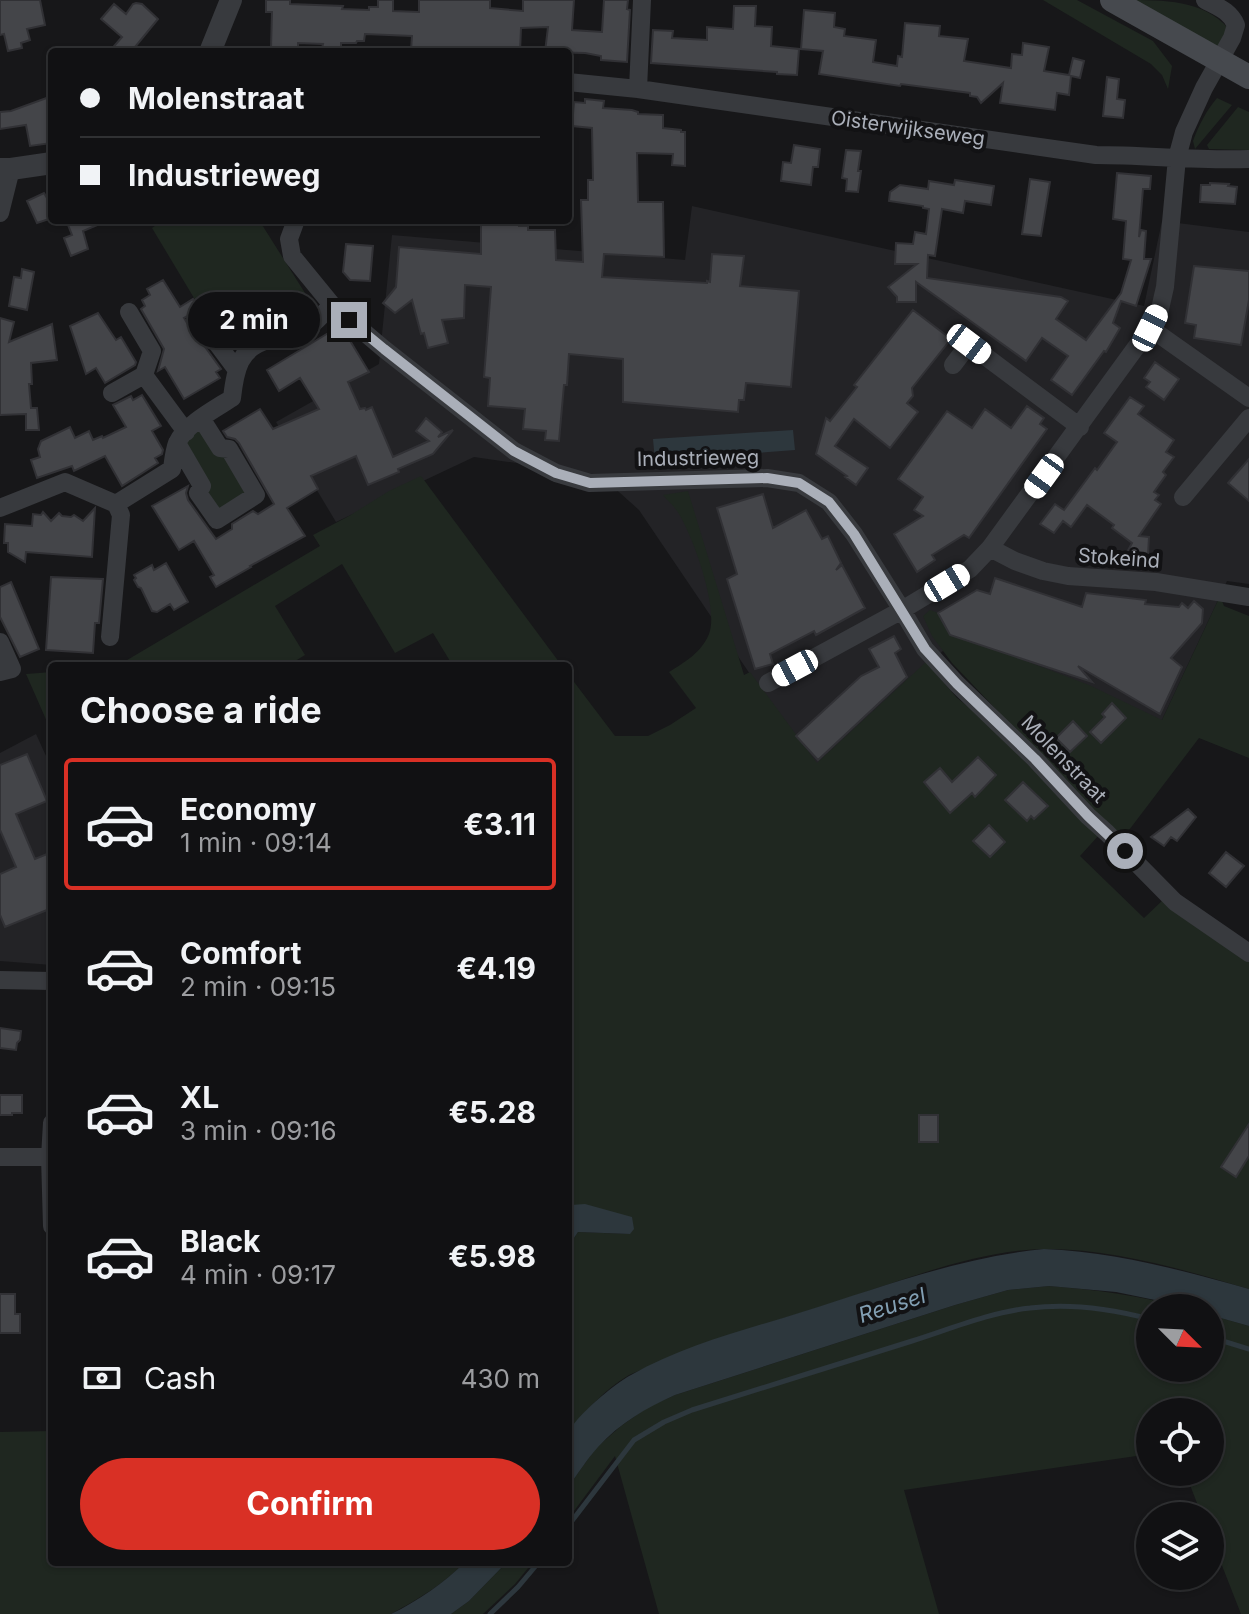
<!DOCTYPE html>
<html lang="en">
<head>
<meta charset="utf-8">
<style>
	:root { --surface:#111113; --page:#1e1f21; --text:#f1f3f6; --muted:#9c9da0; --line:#303133; --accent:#d93025 }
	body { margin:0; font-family:Inter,sans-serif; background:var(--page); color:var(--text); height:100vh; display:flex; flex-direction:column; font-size:30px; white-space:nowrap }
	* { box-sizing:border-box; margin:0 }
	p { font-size:26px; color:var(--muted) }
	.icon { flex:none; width:44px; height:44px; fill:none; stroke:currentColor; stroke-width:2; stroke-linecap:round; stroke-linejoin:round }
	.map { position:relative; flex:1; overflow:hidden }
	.side { position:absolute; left:48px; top:662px; width:524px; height:904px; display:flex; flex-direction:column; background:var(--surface); border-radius:8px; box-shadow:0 2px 6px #0004,0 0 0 2px var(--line) }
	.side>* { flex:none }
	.banner { position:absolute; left:48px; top:48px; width:524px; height:176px; border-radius:8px; box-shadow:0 2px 6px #0004,0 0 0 2px var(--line); display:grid; align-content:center; height:176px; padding:0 32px; background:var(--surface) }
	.needle { width:52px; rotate:114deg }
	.fabs { position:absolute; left:1136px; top:1294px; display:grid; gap:16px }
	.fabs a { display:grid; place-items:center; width:88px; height:88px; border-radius:50%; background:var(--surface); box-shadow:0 2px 6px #0004,0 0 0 2px var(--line); font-size:40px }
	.end { position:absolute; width:36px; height:36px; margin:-18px; border:10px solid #aaafb9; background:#111; box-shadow:0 0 0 4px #111 }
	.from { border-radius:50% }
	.bubble { position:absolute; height:56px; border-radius:28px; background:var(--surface); box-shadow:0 2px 6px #0004,0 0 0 2px var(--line); font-size:26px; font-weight:700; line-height:56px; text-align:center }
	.car { position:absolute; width:24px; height:48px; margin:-24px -12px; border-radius:10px; box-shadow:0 0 6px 2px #0007; background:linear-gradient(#fff 24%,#345 0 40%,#fff 0 76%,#345 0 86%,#fff 0) }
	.banner b { display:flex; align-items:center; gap:28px; height:76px; font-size:30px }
	.banner b+b { border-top:2px solid var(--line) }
	.banner i { width:20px; height:20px; background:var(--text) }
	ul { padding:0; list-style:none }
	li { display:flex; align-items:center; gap:24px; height:132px; margin:0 16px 12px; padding:0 16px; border:4px solid transparent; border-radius:8px }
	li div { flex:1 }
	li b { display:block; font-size:30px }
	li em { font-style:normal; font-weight:700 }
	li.on { border-color:var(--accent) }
	li>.icon { width:72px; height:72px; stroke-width:1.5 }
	h2 { padding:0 32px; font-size:36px; line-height:96px }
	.pay { display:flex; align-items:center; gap:20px; height:88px; padding:0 32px; font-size:30px }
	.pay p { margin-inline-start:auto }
	.action { display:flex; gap:16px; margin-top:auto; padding:16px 32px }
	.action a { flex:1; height:92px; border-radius:48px; background:var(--accent); color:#fff; font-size:32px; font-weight:700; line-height:92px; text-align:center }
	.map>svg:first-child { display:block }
</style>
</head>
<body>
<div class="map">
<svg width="1249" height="1614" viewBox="0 0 1249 1614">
	<rect width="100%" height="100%" fill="#171719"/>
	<path fill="#232326" d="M692 206 1144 306 1162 221 1249 232V584L1227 581 1161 722 946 648 817 768 756 683 639 510 600 475 474 457 336 522 276 422 379 364 392 235 685 260Z
		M36 734 52 769V965L0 961V753Z"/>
	<path fill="#1f2720" d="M1043 0H1077L1153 41 1172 66 1168 89 1162 75 1151 64Z
		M1126 0C1164 0 1203 0 1228 28L1220 47Z
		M1217 98 1232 105 1195 149 1193 141C1199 125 1206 111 1217 98Z
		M1238 107 1249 112V150L1209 149 1207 145Z
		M163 220H259L305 293 227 353 152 228Z
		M201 427 251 491 218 514 183 444Z
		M421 476 562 666H453L433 633 395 653 342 564 275 606 305 655 287 666H117L320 546 313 535 349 516 389 491Z
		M688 491 744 675 750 672 817 763 926 662 957 698 975 712 1099 835 1080 856 1144 918 1164 899 1249 960V1289C1184 1270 1115 1249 1047 1249 977 1249 896 1283 829 1304 775 1321 721 1337 669 1359 656 1364 642 1369 629 1375 605 1389 584 1412 568 1433V1247L578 1232 629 1234 571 1205 568 1210V674L615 736H648L670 725 696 708 669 672C685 662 701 653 709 634 719 608 693 537 679 514 675 507 668 501 663 495Z
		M1220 596 1224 606 1249 616V758L1199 738 1123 838 1093 811 952 663 932 636 923 616 930 610 981 628 976 642 1089 685 1162 720Z
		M52 672V733L26 674Z
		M1049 1286C1096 1290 1140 1295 1184 1308H1150V1368H1210V1315L1249 1326V1614H1241L1210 1535V1516H1202L1185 1472H1210V1412H1150V1454L904 1490 939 1614H659L615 1456 568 1519V1487L596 1448 621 1426 648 1407 675 1395 955 1305 1008 1290Z
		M52 1431V1562H465C444 1584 418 1599 391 1614H0V1432Z
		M507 1562H533L515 1584 483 1614H451L469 1601Z"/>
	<path fill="#2d373d" d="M793 430 795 450 655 461 653 439Z
		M585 1204 632 1217 634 1229 630 1234 578 1232 568 1247V1210L571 1205Z
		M1044 1249C1114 1252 1182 1270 1249 1289V1326L1210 1315V1308H1184L1155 1300 1116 1292 1049 1286 1008 1290 955 1305 675 1395C646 1408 620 1423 598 1447 587 1459 578 1474 568 1487 568 1476 565 1442 568 1433 575 1417 615 1383 631 1375 684 1345 745 1330 802 1312 882 1287 961 1257 1044 1249Z
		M465 1562H507L469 1601 451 1614H391C418 1601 444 1583 465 1562Z"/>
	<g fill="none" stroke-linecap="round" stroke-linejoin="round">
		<path stroke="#2d373d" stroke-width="5" d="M1210 1337 1249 1349
			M568 1526 634 1440 664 1422 692 1410C765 1387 839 1364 912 1341 950 1329 991 1312 1030 1308 1069 1303 1112 1309 1150 1319
			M490 1614 518 1587 539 1562"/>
	</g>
	<path fill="#444549" stroke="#313135" stroke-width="2" d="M0 0H40L45 25 27 29 30 40 21 43 22 48 8 51 4 34 0 35Z
		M266 0H290V4L343 6 342 9 369 10V7H378V0H393V11L419 12V0H490V8L523 11V0H574L572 30 602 32 604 0H628L627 9 630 10 627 62 601 60V56L585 53 545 52 548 27 521 28 520 52 411 50 412 36 365 34 364 41H357L356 43H341V49L322 48 323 44 298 43V49L271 48 272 12H266Z
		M136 3 142 4 158 19 131 52H109L122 37 101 19 114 4 126 14 133 4Z
		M734 6H756L755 26 772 27 771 46 799 49 797 75 777 74V72L651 63 653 30 673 31 672 38 707 40V27L733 29Z
		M804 10 835 13 834 27 845 29 844 36 876 40 873 62 897 66 898 56 902 57 905 23 940 26 939 36 968 39 964 61 1011 68 1012 54 1022 55 1023 43 1049 47 1044 71 1069 75 1073 58 1084 61 1080 78 1071 76 1069 95 1057 93 1055 110 1000 103 1003 83 981 103 977 97 970 96V93L901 84 900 86 819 74 823 51 801 49Z
		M1107 77 1119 79 1117 99 1125 100 1123 118 1103 116Z
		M52 96V143L30 146 26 125 0 129V112L11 111Z
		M585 99 604 101 603 108 632 110 638 112V114L663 115V128L681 130V132H685V166L672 165 673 154 637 153 638 202H663L664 257 604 254 602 277 707 283V281L710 282 712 254 744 256 740 286 799 291 791 387 746 383 744 400H739L738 412 623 402V359L569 354 567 385H564L559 441 545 440 546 431 523 429 525 409 488 406 490 378 484 377 491 287 465 285 464 318 442 320 448 343 428 348 424 333 421 334 412 300 395 313 383 303 396 287 399 247 481 254V220H519V226H528V230H555L556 260 583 262 581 200H588V180H593L592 128 572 126 574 102 585 103Z
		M794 145 820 149 818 167H813L811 185 781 181 783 162 791 163Z
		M846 150 861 151 858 171H861L858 192 846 191 847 179 842 178Z
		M1117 173 1151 176 1150 189H1143L1139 237 1141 230 1146 231 1144 259H1151L1136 306 1121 301 1113 323 1120 328 1106 352 1104 351 1072 395 1051 380 1068 356 1042 338 1026 361 916 282V302H897V297L888 287 917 264H895L896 243 913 244 915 232 926 234 929 209 923 208V206L889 201 890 192 900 185 928 189 929 181 954 185 955 180 994 186 991 205 965 201 963 213 942 209 935 256 928 255 927 278 1061 297 1068 301 1056 319 1086 340 1121 293 1131 260 1123 259 1126 221 1113 219Z
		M1030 179 1050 182 1041 236 1022 234Z
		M1210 183 1229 184 1228 186 1237 187 1235 204 1200 202 1201 185H1210Z
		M44 193 47 198 52 196V218L37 223 27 201Z
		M66 220H109L83 231 88 249 71 256 64 238 72 235Z
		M346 244 373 246 370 281 350 280 343 272Z
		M1194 266 1249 271V300L1241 345 1194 338 1196 325 1185 323Z
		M22 269 34 272 27 310 9 306 14 277 21 278Z
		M163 280 180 307 193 299 199 310 184 318 198 341 200 340 221 369 216 372 220 378 184 399 165 367 158 371 164 349 141 309 145 306 142 300 150 295 147 289Z
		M913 310 951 339 912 388 913 396 907 403 918 412 890 448 854 419 835 446 868 468 856 485 845 477 847 476 816 454 826 418 830 421 857 387 854 385Z
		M98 313 116 340 121 337 136 362 135 365 105 383 96 368 86 374 70 326Z
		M0 318 14 322 9 342 52 324 57 360 31 363 32 384H29L31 408H37L39 430H26V414L0 415Z
		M335 329 341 338 346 334 369 372 348 382 360 409 365 408 366 410 372 407 393 457 429 441 416 431 426 418 442 432 438 437 453 430 433 454 398 469 399 472 368 485 356 456 311 476 318 489 287 508 305 536 250 566 251 567 216 587 210 577 214 575 194 541 179 550 152 506 188 486 186 493 188 500 216 539 232 529V524L253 511 258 514 274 504 239 443 235 439 227 437 223 431 260 409 273 429 319 409 300 378 279 391 267 370Z
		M1155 362 1179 379 1164 400 1146 387 1150 382 1144 378Z
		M142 395 161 426 152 431 163 450 162 454 155 458 158 463 122 486 105 456 74 471 72 466 37 478 31 460 40 457 38 449 41 441 70 427 75 438 89 431 93 440 102 436 103 438 126 427 113 405 131 396 133 400Z
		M1130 397 1144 406 1138 414 1174 440 1166 452 1174 457 1163 472 1166 475 1154 492 1159 495 1155 500 1161 504 1139 536 1149 537 1148 555 1126 554 1132 543 1112 528 1114 525 1087 505 1071 527 1063 521 1054 533 1040 524 1055 504 1064 510 1095 468 1097 470 1117 442 1104 433Z
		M1027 406 1044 418 1040 424 1047 429 969 538 964 535 932 555 935 560 917 572 894 534 923 516 914 510 923 497 898 479 947 411 972 428 985 409 1011 428Z
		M1249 459V501L1228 483Z
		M763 494 773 528 806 510 822 539 828 536 841 563 836 570 842 565 865 608 816 635 814 631 770 654 773 664 755 669 727 579 737 574 717 508Z
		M95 508 92 557 26 552 25 562 8 552V543H4L5 524 32 526 33 514 41 515 43 512 51 521 59 513 62 516 71 517 74 515 83 521Z
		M166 563 188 602 174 610 170 604 157 612 152 611 141 588 138 587 134 580 136 578 134 575 152 565 154 570Z
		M51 577 103 579 99 623H95L93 653 46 650Z
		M995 578 1082 607 1086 593 1146 600 1145 604 1179 607 1182 603 1188 608 1194 601 1203 609 1202 623 1171 658 1182 667 1160 714 1078 666 1092 682 950 635 938 613 977 590 990 594Z
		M11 582 39 649 20 657 0 617V587Z
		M894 636 901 649 895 653 907 677 818 760 796 736 861 676 879 667 869 649Z
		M1112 703 1126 718 1101 743 1090 732 1105 717 1102 714Z
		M1073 721 1087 736 1070 752 1056 738Z
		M27 754 47 801 16 814 35 859 52 852V908L5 927 0 915V874L16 867 0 830V765Z
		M978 757 996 775 975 797 972 793 950 813 924 782 940 768 952 782Z
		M1023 782 1048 806 1034 819 1031 816 1027 821 1005 800Z
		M1188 809 1196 817 1177 841 1171 837 1164 846 1151 837Z
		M989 825 1005 842 990 857 973 841Z
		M1226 852 1244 866 1226 887 1209 873Z
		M0 1028 21 1031 20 1040 17 1043 16 1050 0 1048Z
		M0 1095H22V1113H12V1115H0Z
		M919 1115H938V1142H919Z
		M1249 1124V1156L1236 1177 1221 1167Z
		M0 1294H15V1314H20V1333H0Z"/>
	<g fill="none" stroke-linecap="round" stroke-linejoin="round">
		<path stroke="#383a3e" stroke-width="18" d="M568 82 638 89 1096 155C1147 155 1198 161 1249 159
			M638 89 642 0
			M0 213 11 169
			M296 220 289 239 292 256 332 305 384 349 514 451 556 473 590 483 767 478 799 483 829 502 854 534 902 610 970 569 990 548 1150 328 1160 309 1165 287 1177 158 1184 132 1204 88 1232 38 1236 25C1230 11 1218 7 1205 0
			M129 312 152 351 144 375 186 432
			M204 326 236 369
			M1150 328 1249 398
			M953 365 969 344 1080 427
			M112 393 144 375
			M177 443 202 486 198 493 217 520 256 495 229 449 220 448 201 418
			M1183 497 1249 418
			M116 504 172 469C173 461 174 451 177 443 186 424 215 409 232 398 235 371 239 347 269 340 279 338 290 339 299 334 312 327 322 315 332 305
			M0 508 65 482 116 504 121 515 110 637
			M990 548 1015 561 1043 571 1068 576 1156 582 1249 597
			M0 642 12 669 0 672
			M768 683 902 610 925 649 957 684 1035 759 1088 816 1107 833 1175 902 1249 953
			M0 980 52 981
			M52 1123 50 1157 52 1226
			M0 1157H50"/>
		<path stroke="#383a3e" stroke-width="22" d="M210 52 231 0
			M0 169H11L52 163"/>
		<path stroke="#46494e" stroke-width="24" d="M1112 0 1249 77"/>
	</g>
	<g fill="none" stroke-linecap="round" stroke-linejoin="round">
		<path stroke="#aaafb9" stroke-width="10" d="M349 320 384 349 514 451 556 473 590 483 767 478 799 483 829 502 854 534 925 649 957 684 1035 759 1088 816 1125 851"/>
	</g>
	<g text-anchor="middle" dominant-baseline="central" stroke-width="8" stroke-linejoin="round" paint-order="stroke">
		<g font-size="20" fill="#aaafb9" stroke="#121214">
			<text transform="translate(908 128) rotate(8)">Oisterwijkseweg</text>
			<text transform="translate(698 458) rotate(-1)">Industrieweg</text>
			<text transform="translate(1119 558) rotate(4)">Stokeind</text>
			<text transform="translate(1064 759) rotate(46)">Molenstraat</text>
		</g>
		<g font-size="22" font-style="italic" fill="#829fb3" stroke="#121214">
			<text transform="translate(892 1305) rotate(-18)">Reusel</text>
		</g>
	</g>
</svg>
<div class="fabs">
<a><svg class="needle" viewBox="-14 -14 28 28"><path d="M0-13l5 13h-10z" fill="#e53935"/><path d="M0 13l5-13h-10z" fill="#9c9da0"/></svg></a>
<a><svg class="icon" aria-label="locate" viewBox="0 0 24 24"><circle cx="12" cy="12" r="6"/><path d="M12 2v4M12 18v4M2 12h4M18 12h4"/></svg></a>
<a><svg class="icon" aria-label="layers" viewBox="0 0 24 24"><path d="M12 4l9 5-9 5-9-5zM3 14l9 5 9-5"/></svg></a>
</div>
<i class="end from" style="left:1125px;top:851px"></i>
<i class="end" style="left:349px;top:320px"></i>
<div class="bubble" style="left:188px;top:292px;width:132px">2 min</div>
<i class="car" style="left:1150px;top:328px;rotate:26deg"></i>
<i class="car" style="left:969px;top:344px;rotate:127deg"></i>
<i class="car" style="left:1044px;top:476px;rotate:216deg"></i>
<i class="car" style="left:947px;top:583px;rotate:59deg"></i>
<i class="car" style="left:795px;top:668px;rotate:242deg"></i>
<div class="banner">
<b><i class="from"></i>Molenstraat</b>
<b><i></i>Industrieweg</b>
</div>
<section class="side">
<h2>Choose a ride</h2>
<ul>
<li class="on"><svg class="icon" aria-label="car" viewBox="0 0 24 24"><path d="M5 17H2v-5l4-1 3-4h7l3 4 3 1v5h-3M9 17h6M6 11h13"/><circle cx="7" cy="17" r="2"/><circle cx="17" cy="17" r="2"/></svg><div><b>Economy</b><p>1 min · 09:14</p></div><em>€3.11</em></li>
<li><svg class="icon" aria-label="car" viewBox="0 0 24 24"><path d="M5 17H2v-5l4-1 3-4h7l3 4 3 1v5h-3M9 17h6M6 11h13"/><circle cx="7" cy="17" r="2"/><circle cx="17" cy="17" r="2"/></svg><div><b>Comfort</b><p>2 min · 09:15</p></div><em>€4.19</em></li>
<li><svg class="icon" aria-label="car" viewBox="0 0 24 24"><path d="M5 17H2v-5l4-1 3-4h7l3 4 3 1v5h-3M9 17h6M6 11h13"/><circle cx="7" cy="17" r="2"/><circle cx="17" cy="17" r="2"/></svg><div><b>XL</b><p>3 min · 09:16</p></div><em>€5.28</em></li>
<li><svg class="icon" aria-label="car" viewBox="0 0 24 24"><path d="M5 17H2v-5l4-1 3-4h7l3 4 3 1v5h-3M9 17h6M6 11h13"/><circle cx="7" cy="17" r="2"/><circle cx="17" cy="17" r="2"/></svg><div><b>Black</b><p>4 min · 09:17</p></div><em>€5.98</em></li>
</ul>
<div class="pay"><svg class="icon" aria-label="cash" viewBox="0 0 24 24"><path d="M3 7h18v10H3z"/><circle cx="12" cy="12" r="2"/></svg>Cash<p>430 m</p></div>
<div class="action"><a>Confirm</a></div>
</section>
</div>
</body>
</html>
